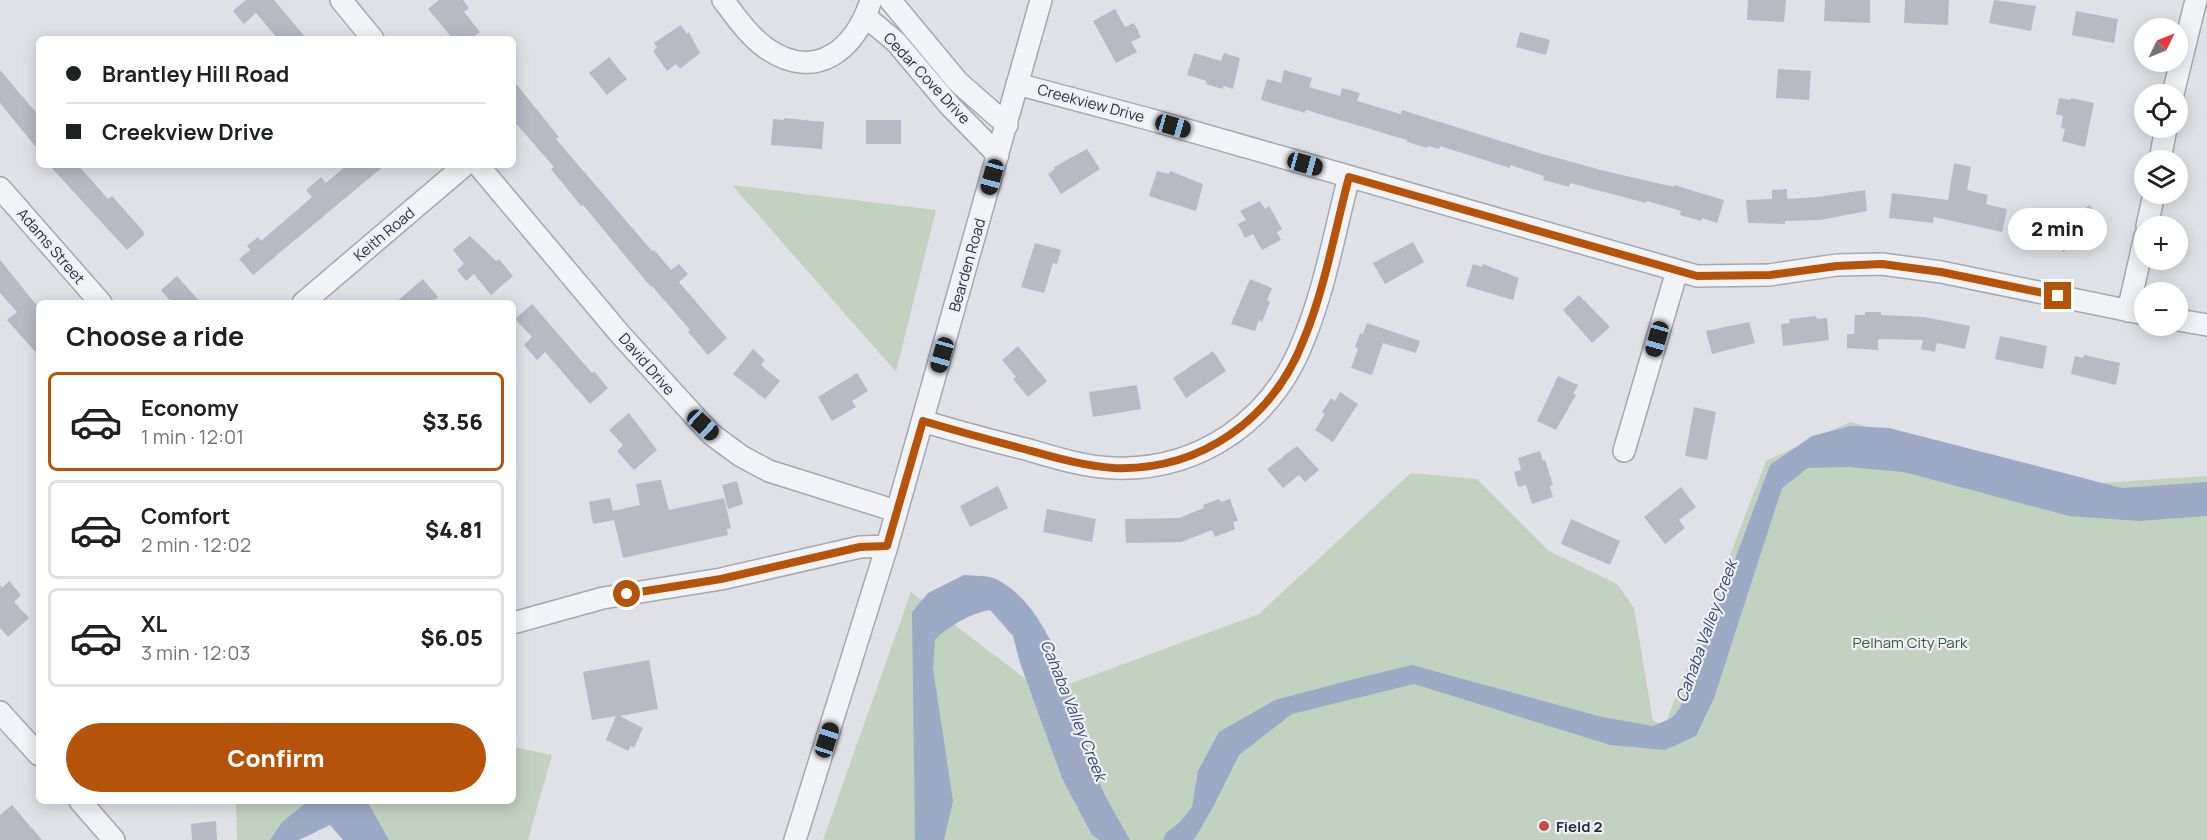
<!DOCTYPE html>
<html lang="en">
<head>
<meta charset="utf-8">
<style>
	:root { --surface:#fff; --page:#f2f2f2; --text:#202124; --muted:#757577; --line:#e0e0e0; --accent:#b45309 }
	body { margin:0; font-family:Manrope,sans-serif; background:var(--page); color:var(--text); height:100vh; display:flex; flex-direction:column; font-size:22px; white-space:nowrap }
	* { box-sizing:border-box; margin:0 }
	p { font-size:20px; color:var(--muted) }
	.icon { flex:none; width:33px; height:33px; fill:none; stroke:currentColor; stroke-width:2; stroke-linecap:round; stroke-linejoin:round }
	.map { position:relative; flex:1; overflow:hidden }
	.side { position:absolute; left:36px; top:300px; width:480px; height:504px; display:flex; flex-direction:column; background:var(--surface); border-radius:9px; box-shadow:0 3px 15px #0003 }
	.side>* { flex:none }
	.top-card { position:absolute; left:36px; top:36px; width:480px; height:132px; border-radius:9px; box-shadow:0 3px 15px #0003; display:grid; align-content:center; height:132px; padding:0 30px; background:var(--surface) }
	.needle { width:39px; rotate:47deg }
	.buttons { position:absolute; left:2134px; top:18px; display:grid; gap:12px }
	.buttons a { display:grid; place-items:center; width:54px; height:54px; border-radius:50%; background:var(--surface); box-shadow:0 3px 15px #0003; font-size:30px }
	.end { position:absolute; width:27px; height:27px; margin:-14px; border:8px solid #b45309; background:#fff; box-shadow:0 0 0 3px #fff }
	.from { border-radius:50% }
	.bubble { position:absolute; height:42px; border-radius:21px; background:var(--surface); box-shadow:0 3px 15px #0003; font-size:20px; font-weight:800; line-height:42px; text-align:center }
	.car { position:absolute; width:18px; height:36px; margin:-18px -9px; border-radius:8px; box-shadow:0 0 4px 2px #0007; background:linear-gradient(#222 24%,#8ab4d8 0 40%,#222 0 76%,#8ab4d8 0 86%,#222 0) }
	.top-card b { display:flex; align-items:center; gap:21px; height:57px; font-size:22px }
	.top-card b+b { border-top:2px solid var(--line) }
	.top-card i { width:15px; height:15px; background:var(--text) }
	ul { padding:0; list-style:none }
	li { display:flex; align-items:center; gap:18px; height:99px; margin:0 12px 9px; padding:0 18px; border:3px solid var(--line); border-radius:9px }
	li div { flex:1 }
	li b { display:block; font-size:22px }
	li em { font-style:normal; font-weight:800 }
	li.active { border-color:var(--accent) }
	li>.icon { width:54px; height:54px; stroke-width:1.5 }
	h2 { padding:0 30px; font-size:27px; line-height:72px }
	.action { display:flex; gap:12px; margin-top:auto; padding:12px 30px }
	.action a { flex:1; height:69px; border-radius:36px; background:var(--accent); color:#fff; font-size:24px; font-weight:800; line-height:69px; text-align:center }
	.map>svg:first-child { display:block }
</style>
</head>
<body>
<div class="map">
<svg width="2207" height="840" viewBox="0 0 2207 840">
	<rect width="100%" height="100%" fill="#dfe1e7"/>
	<path fill="#c3d1c1" d="M732 185 936 210 896 372Z
		M1850 422 2086 484 2207 476V840H823L911 592 1079 719 1069 684 1259 614 1411 473 1477 479 1549 551 1617 584 1634 608 1653 721 1665 725 1766 461Z
		M513 747 552 755 528 840H389L366 801H513Z
		M236 801H308L282 822 270 840H237Z"/>
	<path fill="#9daac5" d="M1851 426 1889 428 2122 488 2207 482V516L2139 521 2069 516 1904 472 1848 467 1808 468 1782 488 1714 698 1696 736 1665 750 1610 745 1414 684 1292 714 1239 755 1213 807 1194 840H1163L1166 833 1180 822 1192 807 1198 771 1219 732 1275 700 1362 677 1412 665 1602 717 1653 726 1672 718 1680 708 1770 465 1812 436Z
		M964 575C974 576 987 575 996 579 1059 611 1074 714 1096 774 1104 797 1119 819 1130 840H1099L1092 835 1062 778 1020 663 1013 636 990 610C972 613 948 626 935 640L933 668 953 801 944 840H915L912 612 928 593Z
		M308 801H367L389 840H343L330 825 299 840H270L282 822Z"/>
	<path fill="#b7bac4" d="M246 0H274L307 39H278L256 13 244 24 233 11Z
		M439 0H463L469 8 464 12 480 32 471 39H453L428 9Z
		M1748 0H1786L1784 22 1747 20Z
		M1825 0H1870V23L1824 21Z
		M1905 0H1949L1948 25 1904 23Z
		M1994 0 2036 6 2031 31 1989 23Z
		M1115 9 1125 27 1134 23 1141 37 1131 42 1137 52 1116 63 1093 21Z
		M2076 11 2118 19 2114 43 2072 35Z
		M681 25 687 34 689 32 700 53 680 69 676 64 667 71 653 51 657 47 654 43Z
		M1520 32 1550 40 1546 55 1516 47Z
		M1194 53 1221 61 1224 53 1240 58 1233 89 1223 86V89L1206 84 1207 81 1187 75Z
		M609 57 627 79 607 95 589 73Z
		M1778 69 1811 71 1809 100 1776 98Z
		M0 70 39 116V151L0 103Z
		M1284 70 1312 78 1309 87 1340 96 1342 88 1360 93 1357 101 1401 114 1402 110 1539 153 1605 171 1674 187V185L1724 200 1717 223 1702 218 1701 221 1680 215 1681 211 1647 201 1646 203 1570 183 1569 187 1543 180 1544 176 1510 165V168L1440 146 1439 149 1428 146 1427 148 1407 142V140L1306 110 1305 113 1261 100 1267 79 1281 83Z
		M513 80 559 137 556 139 652 251 654 250 671 270 679 264 688 274 679 282 727 338 708 355 688 332 690 330 652 286 651 287 583 205 581 206 551 169 554 167 513 120Z
		M2059 98 2071 100V98L2094 103 2085 147 2062 141 2065 129 2061 128 2063 116 2056 114Z
		M784 118 824 122 822 149 771 145 773 119 784 120Z
		M866 120H901V144H866Z
		M1087 149 1100 169 1061 194 1048 174 1055 169 1054 167Z
		M1954 163 1971 167 1967 190 1988 195 1986 204 2007 209 2002 232 1934 217 1933 223 1889 218 1892 193 1948 200Z
		M49 165H78L108 199 112 196 143 231 144 235 127 250Z
		M347 165H385L253 275 239 259 250 250 247 246 258 237 261 241 312 197 306 190 321 177 326 183Z
		M1157 171 1169 174 1170 171 1203 184 1196 211 1149 196Z
		M1787 189V199L1817 197 1865 190 1867 211 1820 220 1785 221V224L1748 223 1746 200 1772 199V190Z
		M1260 201 1265 209 1269 206 1282 229 1277 232 1281 240 1262 250 1253 234 1245 238 1238 224 1246 220 1240 211Z
		M2090 205 2103 225 2063 252 2049 231Z
		M470 236 496 261 499 259 513 276 491 295 474 274 466 281 457 270 464 264 453 250Z
		M1413 242 1424 262 1385 284 1373 263Z
		M1035 243 1061 250 1057 264 1053 263 1044 293 1021 287Z
		M0 260 39 308V356L7 320 17 312 0 293Z
		M1473 264 1482 267 1483 264 1519 278 1513 300 1466 286Z
		M177 276 201 303H172L161 290Z
		M423 279 438 297 431 303H395Z
		M1250 279 1272 288 1267 300 1270 302 1262 322 1259 320 1255 331 1231 324Z
		M1579 295 1610 327 1592 343 1563 310Z
		M532 304 592 373 594 371 608 388 590 404 545 352 537 360 524 345 532 337 515 319Z
		M1865 312H1881V315L1924 317 1970 326 1965 349 1937 343 1935 352 1921 349 1923 340 1878 339V350L1847 348V334H1854L1855 315H1865Z
		M1816 316 1817 319 1827 318 1829 340 1783 346 1781 324 1790 323 1789 319Z
		M1749 322 1755 343 1712 354 1706 331Z
		M1367 323 1420 341 1416 353 1383 343 1372 375 1351 368 1358 349 1355 347 1360 333 1363 334Z
		M2000 336 2047 346 2043 369 1995 359Z
		M1018 346 1047 381 1028 397 1013 379 1016 377 1002 360Z
		M753 349 765 360 761 365 780 381 765 399 733 374Z
		M1213 351 1226 371 1186 398 1173 378Z
		M2084 355 2120 363 2116 385 2071 374 2075 356 2083 358Z
		M857 373 868 391 852 401 856 407 832 421 818 397Z
		M1558 376 1578 385 1573 394 1576 395 1556 430 1537 421Z
		M1137 385 1141 409 1093 417 1089 392Z
		M1340 392 1358 404 1333 442 1315 430 1325 414 1322 412 1331 398 1335 401Z
		M1694 407 1716 412 1707 460 1685 456Z
		M629 413 657 450 634 470 617 451 623 445 609 430Z
		M1297 446 1319 470 1305 482 1299 475 1283 488 1267 469Z
		M1540 451 1543 461 1545 460 1553 485 1550 486 1553 497 1532 504 1526 485 1518 487 1514 472 1521 470 1518 458Z
		M659 480H661L669 510 724 498 731 528 727 529 728 535 623 558 614 520 593 524 589 502 610 498 613 511 640 505 636 484Z
		M737 481 743 504 728 509 722 485Z
		M998 486 1008 508 970 527 960 506Z
		M1681 487 1696 507 1679 520 1685 528 1665 544 1644 517Z
		M1219 499 1221 502 1230 499 1238 521 1233 522 1235 529 1215 537 1212 530 1181 542 1126 543 1125 519 1179 518 1204 508 1203 505Z
		M1047 509 1096 519 1092 542 1043 532Z
		M1571 519 1620 541 1610 565 1561 544Z
		M9 581 21 595 14 602 29 618 8 637 0 628V585L2 588Z
		M649 660 658 709 620 716 643 728 634 748 631 746 628 751 606 740 616 716 592 720 583 672Z
		M12 805 42 840H0V815Z
		M216 821 217 840H192L191 824Z"/>
	<g fill="none" stroke-linecap="round" stroke-linejoin="round">
		<g stroke="#a5a8b1" stroke-width="24">
			<path id="minor" d="M341 0 373 39
				M723 0C736 17 749 36 766 48 816 83 856 49 871 0
				M890 0 958 82 1007 125
				M866 17 896 42 950 106 998 155
				M1017 84 1152 120 1697 276 1769 275 1837 265 1882 264 1941 272 2145 314
				M2173 94 2196 0
				M2160 160 2166 128
				M478 165 620 334 711 434 741 456 769 471 896 511
				M0 188 101 303
				M2147 226 2154 194
				M303 303 465 165
				M2128 311 2145 236
				M2178 320 2207 325
				M923 421C958 432 993 441 1029 450 1056 458 1085 467 1114 468 1200 471 1273 420 1304 339 1325 288 1335 230 1349 177
				M1624 451 1677 271
				M513 623 603 598 721 579 860 547 887 546
				M0 712 39 755
				M80 801 114 840
				M795 840 887 546 1041 0"/>
		</g>
		<use href="#minor" stroke="#f2f3f6" stroke-width="21"/>
	</g>
	<g fill="none" stroke-linecap="round" stroke-linejoin="round">
		<path stroke="#b45309" stroke-width="8" d="M627 594 721 579 860 547 887 546 923 421C957 431 990 440 1024 449 1053 457 1083 466 1114 468 1200 471 1273 420 1304 339 1325 288 1335 230 1349 177L1697 276 1770 275 1837 266 1882 264 1941 272 2058 296"/>
	</g>
	<circle fill="#c44d4c" stroke="#eff0f5" stroke-width="2" cx="1544" cy="826" r="6"/>
	<g text-anchor="middle" dominant-baseline="central" stroke-width="4.5" stroke-linejoin="round" paint-order="stroke">
		<g font-size="15" fill="#292e3e" stroke="#eff0f5">
			<text transform="translate(927 78) rotate(47)">Cedar Cove Drive</text>
			<text transform="translate(1091 103) rotate(15)">Creekview Drive</text>
			<text transform="translate(384 234) rotate(-40)">Keith Road</text>
			<text transform="translate(51 246) rotate(49)">Adams Street</text>
			<text transform="translate(967 265) rotate(-74)">Bearden Road</text>
			<text transform="translate(647 364) rotate(49)">David Drive</text>
		</g>
		<g font-size="15" fill="#395838" stroke="#eff0f5">
			<text x="1910" y="642">Pelham City Park</text>
		</g>
		<g font-size="15" font-weight="bold" fill="#292e3e" stroke="#eff0f5" text-anchor="start">
			<text x="1556" y="826">Field 2</text>
		</g>
		<g font-size="16" font-style="italic" fill="#36476f" stroke="#eff0f5">
			<text transform="translate(1706 631) rotate(-70)">Cahaba Valley Creek</text>
			<text transform="translate(1074 710) rotate(68)">Cahaba Valley Creek</text>
		</g>
	</g>
</svg>
<div class="buttons">
<a><svg class="needle" viewBox="-14 -14 28 28"><path d="M0-13l5 13h-10z" fill="#e53935"/><path d="M0 13l5-13h-10z" fill="#757577"/></svg></a>
<a><svg class="icon" aria-label="locate" viewBox="0 0 24 24"><circle cx="12" cy="12" r="6"/><path d="M12 2v4M12 18v4M2 12h4M18 12h4"/></svg></a>
<a><svg class="icon" aria-label="layers" viewBox="0 0 24 24"><path d="M12 4l9 5-9 5-9-5zM3 14l9 5 9-5"/></svg></a>
<a>+</a>
<a>−</a>
</div>
<i class="end from" style="left:627px;top:594px"></i>
<i class="end" style="left:2058px;top:296px"></i>
<div class="bubble" style="left:2008px;top:208px;width:99px">2 min</div>
<i class="car" style="left:1173px;top:126px;rotate:106deg"></i>
<i class="car" style="left:1305px;top:164px;rotate:106deg"></i>
<i class="car" style="left:992px;top:177px;rotate:195deg"></i>
<i class="car" style="left:1657px;top:339px;rotate:196deg"></i>
<i class="car" style="left:942px;top:355px;rotate:196deg"></i>
<i class="car" style="left:703px;top:425px;rotate:133deg"></i>
<i class="car" style="left:827px;top:740px;rotate:18deg"></i>
<div class="top-card">
<b><i class="from"></i>Brantley Hill Road</b>
<b><i></i>Creekview Drive</b>
</div>
<section class="side">
<h2>Choose a ride</h2>
<ul>
<li class="active"><svg class="icon" aria-label="car" viewBox="0 0 24 24"><path d="M5 17H2v-5l4-1 3-4h7l3 4 3 1v5h-3M9 17h6M6 11h13"/><circle cx="7" cy="17" r="2"/><circle cx="17" cy="17" r="2"/></svg><div><b>Economy</b><p>1 min · 12:01</p></div><em>$3.56</em></li>
<li><svg class="icon" aria-label="car" viewBox="0 0 24 24"><path d="M5 17H2v-5l4-1 3-4h7l3 4 3 1v5h-3M9 17h6M6 11h13"/><circle cx="7" cy="17" r="2"/><circle cx="17" cy="17" r="2"/></svg><div><b>Comfort</b><p>2 min · 12:02</p></div><em>$4.81</em></li>
<li><svg class="icon" aria-label="car" viewBox="0 0 24 24"><path d="M5 17H2v-5l4-1 3-4h7l3 4 3 1v5h-3M9 17h6M6 11h13"/><circle cx="7" cy="17" r="2"/><circle cx="17" cy="17" r="2"/></svg><div><b>XL</b><p>3 min · 12:03</p></div><em>$6.05</em></li>
</ul>
<div class="action"><a>Confirm</a></div>
</section>
</div>
</body>
</html>
